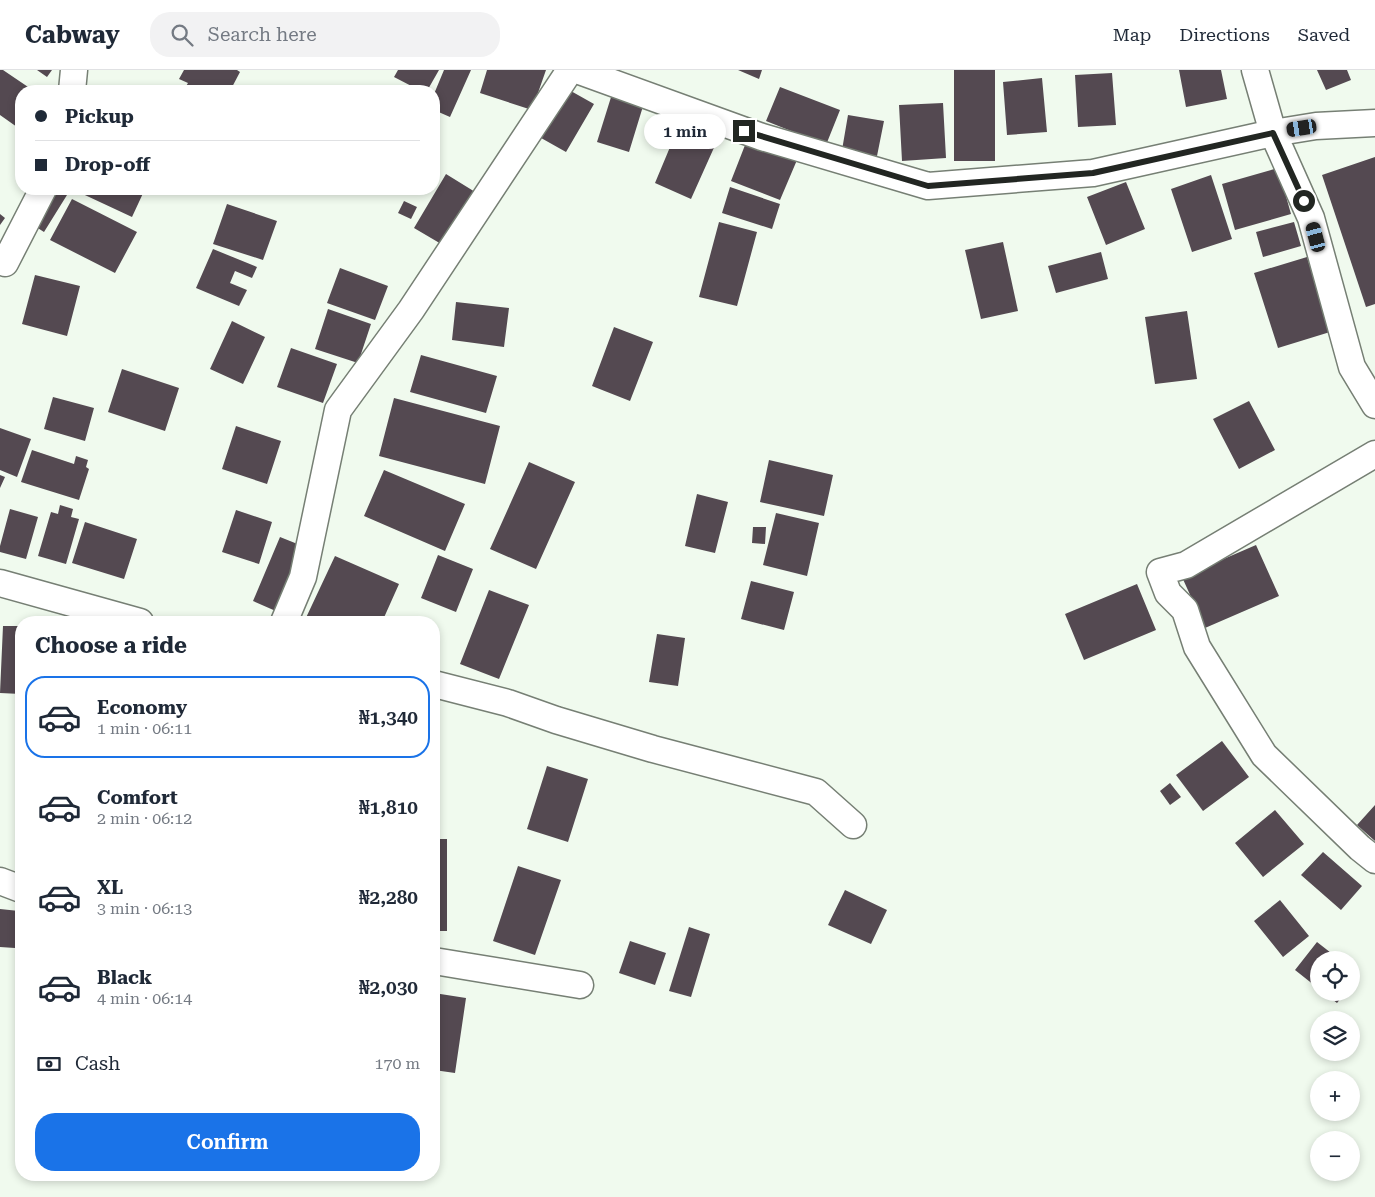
<!DOCTYPE html>
<html lang="en">
<head>
<meta charset="utf-8">
<style>
	:root { --surface:#fff; --page:#f2f2f3; --text:#1f2937; --muted:#747a83; --line:#e0e1e3; --accent:#1a73e8 }
	body { margin:0; font-family:"Roboto Serif",serif; background:var(--page); color:var(--text); height:100vh; display:flex; flex-direction:column; font-size:19px; white-space:nowrap }
	* { box-sizing:border-box; margin:0 }
	p { font-size:16px; color:var(--muted) }
	.icon { flex:none; width:28px; height:28px; fill:none; stroke:currentColor; stroke-width:2; stroke-linecap:round; stroke-linejoin:round }
	.map { position:relative; flex:1; overflow:hidden }
	.side { position:absolute; left:15px; top:546px; width:425px; height:565px; display:flex; flex-direction:column; background:var(--surface); border-radius:20px; box-shadow:0 2px 8px #0003 }
	.side>* { flex:none }
	.banner { position:absolute; left:15px; top:15px; width:425px; height:110px; border-radius:20px; box-shadow:0 2px 8px #0003; display:grid; align-content:center; height:110px; padding:0 20px; background:var(--surface) }
	.buttons { position:absolute; left:1310px; top:881px; display:grid; gap:10px }
	.buttons a { display:grid; place-items:center; width:50px; height:50px; border-radius:50%; background:var(--surface); box-shadow:0 2px 8px #0003; font-size:25px }
	.end { position:absolute; width:22px; height:22px; margin:-11px; border:6px solid #222622; background:#fff; box-shadow:0 0 0 2px #fff }
	.from { border-radius:50% }
	.bubble { position:absolute; height:35px; border-radius:18px; background:var(--surface); box-shadow:0 2px 8px #0003; font-size:16px; font-weight:600; line-height:35px; text-align:center }
	.car { position:absolute; width:15px; height:30px; margin:-15px -8px; border-radius:6px; box-shadow:0 0 4px 1px #0007; background:linear-gradient(#222 24%,#8ab4d8 0 40%,#222 0 76%,#8ab4d8 0 86%,#222 0) }
	.banner b { display:flex; align-items:center; gap:18px; height:48px; font-size:19px }
	.banner b+b { border-top:1px solid var(--line) }
	.banner i { width:12px; height:12px; background:var(--text) }
	ul { padding:0; list-style:none }
	li { display:flex; align-items:center; gap:15px; height:82px; margin:0 10px 8px; padding:0 10px; border:2px solid transparent; border-radius:20px }
	li div { flex:1 }
	li b { display:block; font-size:19px }
	li em { font-style:normal; font-weight:600 }
	li.on { border-color:var(--accent) }
	li>.icon { width:45px; height:45px; stroke-width:1.5 }
	h2 { padding:0 20px; font-size:22px; line-height:60px }
	.pay { display:flex; align-items:center; gap:12px; height:55px; padding:0 20px; font-size:19px }
	.pay p { margin-inline-start:auto }
	.action { display:flex; gap:10px; margin-top:auto; padding:10px 20px }
	.action a { flex:1; height:58px; border-radius:20px; background:var(--accent); color:#fff; font-size:20px; font-weight:600; line-height:58px; text-align:center }
	header { display:flex; align-items:center; gap:30px; box-sizing:border-box; height:70px; padding:0 25px; background:var(--surface); border-bottom:1px solid var(--line) }
	header strong { font-size:24px }
	nav { display:flex; gap:28px; margin-inline-start:auto; font-size:18px }
	.search { width:350px; height:45px; background:var(--page); display:flex; align-items:center; gap:12px; box-sizing:border-box; padding:0 18px; border-radius:20px; color:var(--muted); font-size:19px }
	.map>svg:first-child { display:block }
</style>
</head>
<body>
<header>
<strong>Cabway</strong>
<div class="search"><svg class="icon" aria-label="search" viewBox="0 0 24 24"><circle cx="10" cy="10" r="6"/><path d="M15 15l6 6"/></svg>Search here</div>
<nav><a>Map</a><a>Directions</a><a>Saved</a></nav>
</header>
<div class="map">
<svg width="1375" height="1127" viewBox="0 0 1375 1127">
	<rect width="100%" height="100%" fill="#f0faee"/>
	<path fill="#544951" d="M0 0H3L34 21H21V51L17 57 0 45Z
		M37 0H52L47 7Z
		M184 0H237L240 2 230 21H183L188 13 179 9Z
		M398 0H439L427 21H421L394 7Z
		M444 0H471L450 47 434 40V24Z
		M487 0H546L532 40 480 23Z
		M738 0H762L759 9Z
		M954 0H995V91H954Z
		M1179 0H1221L1227 29 1186 37Z
		M1317 0H1347L1351 10 1326 20Z
		M1112 3 1116 55 1078 57 1075 5Z
		M1042 8 1047 62 1007 65 1003 12Z
		M106 15 119 21H103Z
		M562 16 594 34 566 82 534 64Z
		M780 17 840 40 826 75 766 51Z
		M612 24 644 33 629 82 597 72Z
		M943 33 946 88 902 91 899 35Z
		M848 45 884 51 877 86 842 80Z
		M683 46 721 62 691 129 655 113Z
		M747 70 797 90 780 130 731 111Z
		M1375 87V234L1366 237 1322 105Z
		M1278 98 1291 144 1235 160 1222 114Z
		M446 104 480 125 448 178 414 158Z
		M1211 105 1232 169 1192 182 1171 119Z
		M1126 112 1145 159 1106 175 1087 127Z
		M730 117 780 134 772 159 722 143Z
		M56 119 67 125 44 162 33 155Z
		M72 119H145L132 147Z
		M72 129 137 162 115 203 50 170Z
		M404 131 417 137 411 149 398 143Z
		M227 134 277 151 263 190 213 174Z
		M0 144 5 148 0 155Z
		M719 152 757 162 737 236 699 227Z
		M1294 152 1301 176 1263 187 1256 162Z
		M1003 172 1018 241 981 249 965 180Z
		M213 179 257 197 252 208 235 201 230 213 247 220 239 236 196 218Z
		M1101 182 1108 209 1056 223 1048 196Z
		M1307 187 1330 262 1278 278 1254 203Z
		M340 198 388 216 375 250 327 233Z
		M35 205 80 216 67 266 22 254Z
		M456 232 509 238 504 277 452 270Z
		M328 239 371 254 358 293 315 279Z
		M1187 241 1197 309 1155 314 1145 247Z
		M232 251 265 267 243 314 210 299Z
		M614 257 653 272 630 331 592 316Z
		M291 278 337 294 323 333 277 317Z
		M421 285 497 306 486 343 410 322Z
		M122 299 179 318 165 361 108 342Z
		M53 327 94 338 85 371 44 359Z
		M394 328 500 356 485 414 379 386Z
		M1249 331 1275 380 1239 399 1213 349Z
		M236 356 281 371 267 414 222 399Z
		M0 358 31 369 17 407 0 400Z
		M32 380 74 394 76 386 88 390 86 397 89 399 79 430 21 412Z
		M769 390 833 405 824 446 760 432Z
		M529 392 575 412 536 499 490 479Z
		M384 400 465 434 445 481 364 446Z
		M0 405 5 407 0 418Z
		M697 424 728 432 715 483 685 476Z
		M60 435 73 439 71 447 79 449 66 494 38 486 51 442 58 444Z
		M10 439 38 447 26 489 0 482V476Z
		M236 440 272 452 259 494 222 482Z
		M776 443 819 453 807 506 763 495Z
		M85 452 137 469 124 509 72 493Z
		M753 457H766L765 474 752 473Z
		M280 467 305 477 278 542 253 531Z
		M1256 475 1279 526 1205 558 1182 507Z
		M438 485 473 499 456 542 421 528Z
		M335 486 399 514 382 552H304Z
		M751 511 794 522 784 560 741 549Z
		M1137 514 1156 560 1084 590 1065 544Z
		M489 520 529 535 499 609 460 594Z
		M3 556H21V624L0 623Z
		M657 564 685 568 678 616 649 612Z
		M1222 671 1249 707 1203 741 1176 705Z
		M547 696 588 709 568 772 527 759Z
		M1170 713 1181 727 1170 735 1160 721Z
		M1375 735V771L1357 755Z
		M1275 740 1304 774 1263 807 1235 773Z
		M434 769H447V861H434Z
		M1323 782 1362 816 1341 840 1301 805Z
		M518 796 561 810 535 885 493 871Z
		M845 820 887 840 871 874 828 855Z
		M1280 830 1309 866 1283 887 1254 851Z
		M0 839 19 841 15 878 0 877Z
		M689 857 710 864 691 927 669 921Z
		M630 871 666 883 655 915 619 903Z
		M1317 872 1340 890H1319V919L1295 900Z
		M1351 899 1359 906 1351 915Z
		M1323 922H1346L1337 933Z
		M434 923 466 928 455 1003 434 1000Z"/>
	<g fill="none" stroke-linecap="round" stroke-linejoin="round">
		<g stroke="#767f74" stroke-width="29">
			<path id="minor" d="M577 0 762 67 928 116 1093 103 1273 63 1316 56 1375 53
				M1255 0 1273 63 1311 148 1352 297 1375 335
				M72 21 74 0
				M5 193 43 119
				M1375 384 1186 495 1160 502 1168 523 1185 540 1197 577 1264 685 1360 778 1375 790
				M0 513 140 552
				M284 552 303 507 338 340 411 240 570 0
				M434 614 508 633 556 650 653 679 816 722 853 755
				M0 811 21 819
				M434 891 580 915"/>
		</g>
		<use href="#minor" stroke="#fff" stroke-width="26"/>
	</g>
	<g fill="none" stroke-linecap="round" stroke-linejoin="round">
		<path stroke="#222622" stroke-width="6" d="M744 61 928 116 1093 103 1273 63 1304 131"/>
	</g>
</svg>
<div class="buttons">
<a><svg class="icon" aria-label="locate" viewBox="0 0 24 24"><circle cx="12" cy="12" r="6"/><path d="M12 2v4M12 18v4M2 12h4M18 12h4"/></svg></a>
<a><svg class="icon" aria-label="layers" viewBox="0 0 24 24"><path d="M12 4l9 5-9 5-9-5zM3 14l9 5 9-5"/></svg></a>
<a>+</a>
<a>−</a>
</div>
<i class="end from" style="left:1304px;top:131px"></i>
<i class="end" style="left:744px;top:61px"></i>
<div class="bubble" style="left:644px;top:44px;width:82px">1 min</div>
<i class="car" style="left:1302px;top:58px;rotate:261deg"></i>
<i class="car" style="left:1316px;top:167px;rotate:345deg"></i>
<div class="banner">
<b><i class="from"></i>Pickup</b>
<b><i></i>Drop-off</b>
</div>
<section class="side">
<h2>Choose a ride</h2>
<ul>
<li class="on"><svg class="icon" aria-label="car" viewBox="0 0 24 24"><path d="M5 17H2v-5l4-1 3-4h7l3 4 3 1v5h-3M9 17h6M6 11h13"/><circle cx="7" cy="17" r="2"/><circle cx="17" cy="17" r="2"/></svg><div><b>Economy</b><p>1 min · 06:11</p></div><em>₦1,340</em></li>
<li><svg class="icon" aria-label="car" viewBox="0 0 24 24"><path d="M5 17H2v-5l4-1 3-4h7l3 4 3 1v5h-3M9 17h6M6 11h13"/><circle cx="7" cy="17" r="2"/><circle cx="17" cy="17" r="2"/></svg><div><b>Comfort</b><p>2 min · 06:12</p></div><em>₦1,810</em></li>
<li><svg class="icon" aria-label="car" viewBox="0 0 24 24"><path d="M5 17H2v-5l4-1 3-4h7l3 4 3 1v5h-3M9 17h6M6 11h13"/><circle cx="7" cy="17" r="2"/><circle cx="17" cy="17" r="2"/></svg><div><b>XL</b><p>3 min · 06:13</p></div><em>₦2,280</em></li>
<li><svg class="icon" aria-label="car" viewBox="0 0 24 24"><path d="M5 17H2v-5l4-1 3-4h7l3 4 3 1v5h-3M9 17h6M6 11h13"/><circle cx="7" cy="17" r="2"/><circle cx="17" cy="17" r="2"/></svg><div><b>Black</b><p>4 min · 06:14</p></div><em>₦2,030</em></li>
</ul>
<div class="pay"><svg class="icon" aria-label="cash" viewBox="0 0 24 24"><path d="M3 7h18v10H3z"/><circle cx="12" cy="12" r="2"/></svg>Cash<p>170 m</p></div>
<div class="action"><a>Confirm</a></div>
</section>
</div>
</body>
</html>
